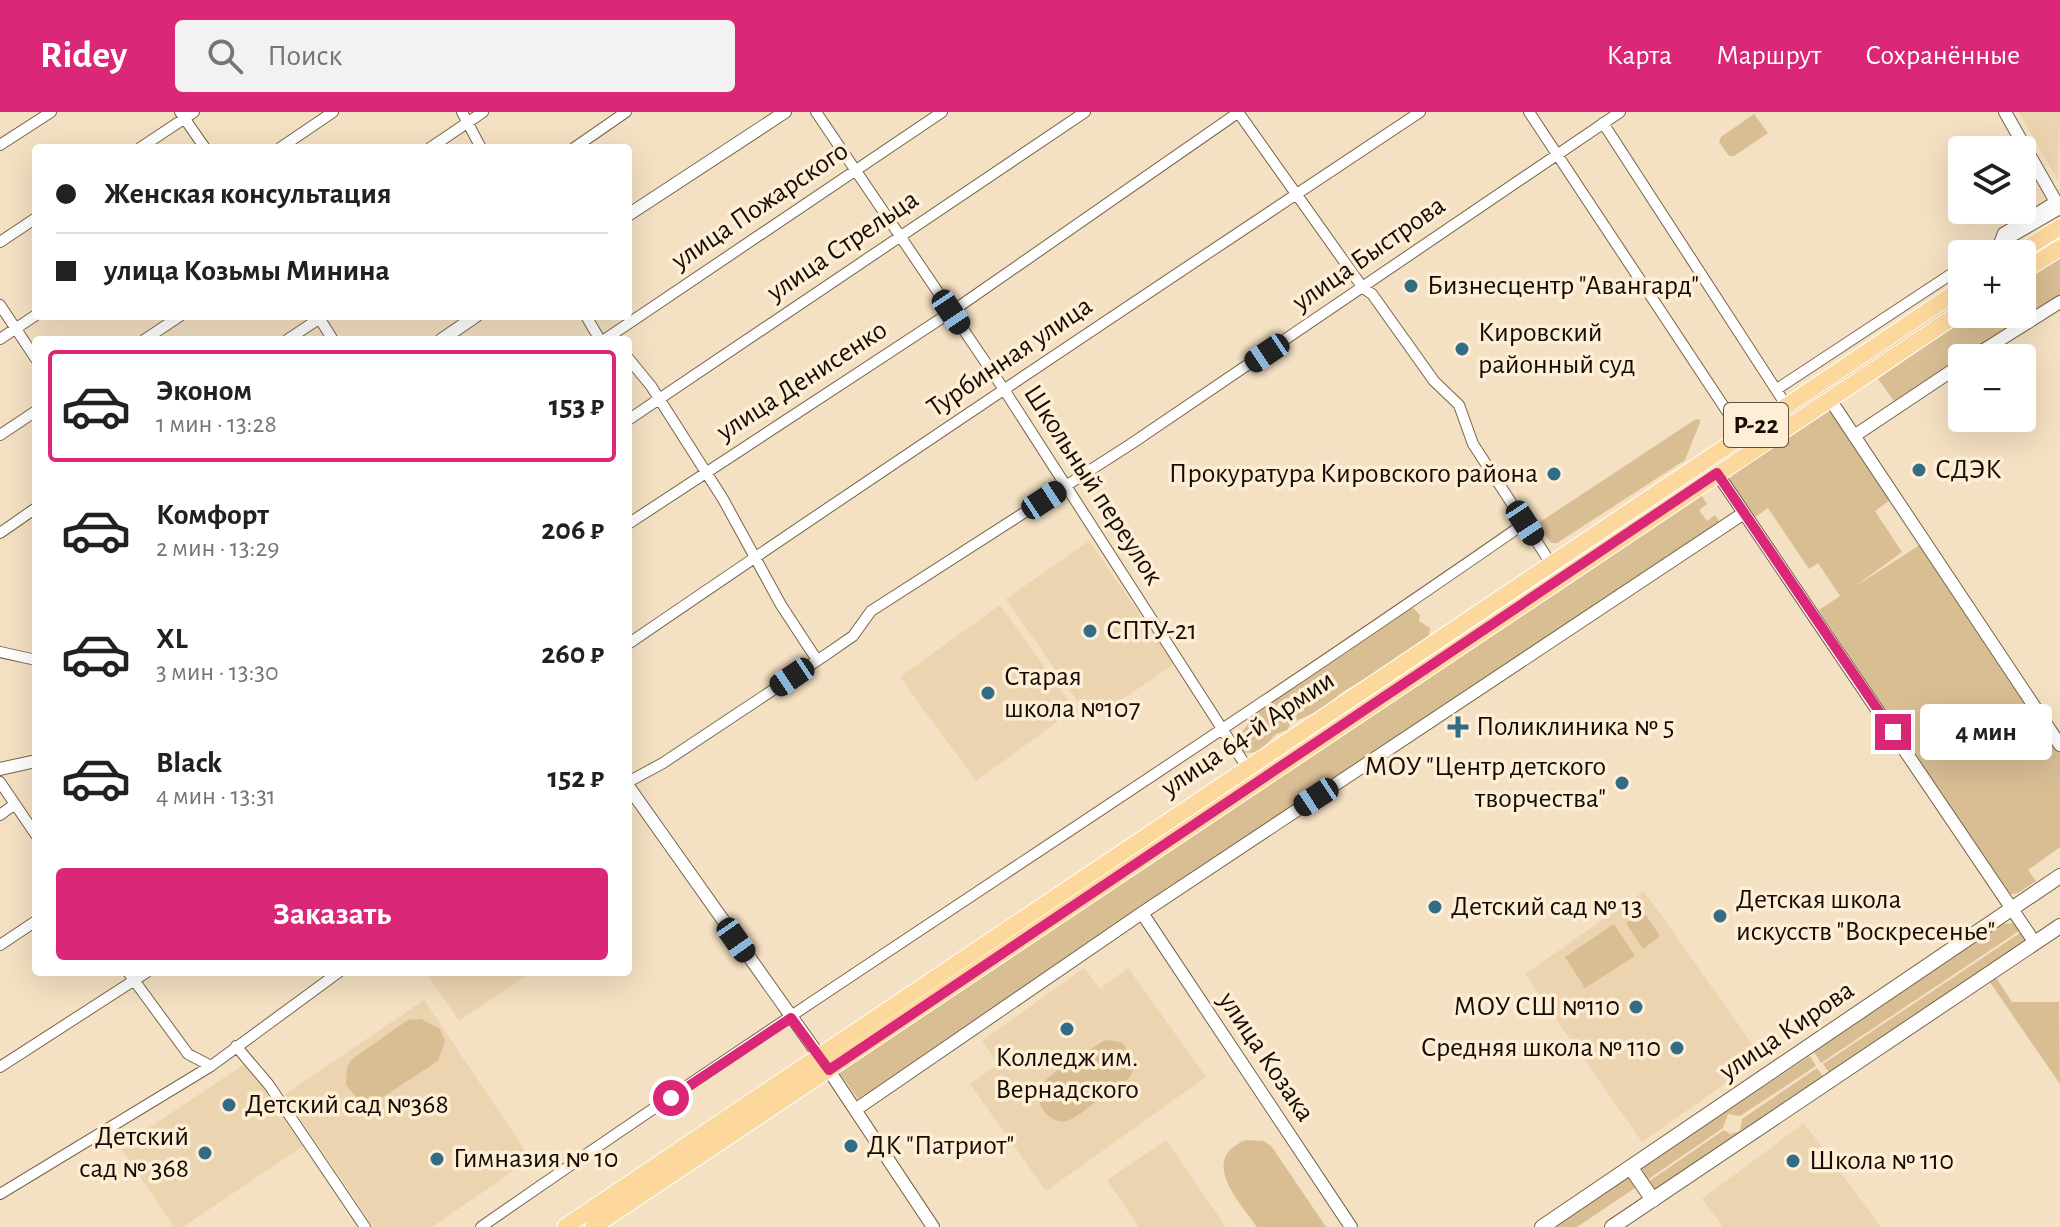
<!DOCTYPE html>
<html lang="ru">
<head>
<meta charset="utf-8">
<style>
	:root { --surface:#fff; --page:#f2f2f2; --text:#202124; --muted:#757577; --line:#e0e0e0; --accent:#db2777 }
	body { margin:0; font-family:"Alegreya Sans",sans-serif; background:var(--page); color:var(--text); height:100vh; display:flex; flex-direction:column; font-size:30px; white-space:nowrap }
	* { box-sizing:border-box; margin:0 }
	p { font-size:26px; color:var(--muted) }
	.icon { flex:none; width:44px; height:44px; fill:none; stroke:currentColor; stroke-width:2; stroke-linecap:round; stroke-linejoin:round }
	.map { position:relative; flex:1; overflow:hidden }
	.details { position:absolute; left:32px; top:224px; width:600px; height:640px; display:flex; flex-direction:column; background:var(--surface); border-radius:8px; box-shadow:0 8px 32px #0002 }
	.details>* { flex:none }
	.guide { position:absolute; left:32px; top:32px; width:600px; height:176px; border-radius:8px; box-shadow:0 8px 32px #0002; display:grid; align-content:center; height:176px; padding:0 24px; background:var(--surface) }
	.fabs { position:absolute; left:1948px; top:24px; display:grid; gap:16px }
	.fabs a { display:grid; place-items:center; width:88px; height:88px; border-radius:8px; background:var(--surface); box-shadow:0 8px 32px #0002; font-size:40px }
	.end { position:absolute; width:36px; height:36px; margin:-18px; border:10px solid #db2777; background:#fff; box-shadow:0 0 0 4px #fff }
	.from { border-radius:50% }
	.bubble { position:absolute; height:56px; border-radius:8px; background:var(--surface); box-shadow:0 8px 32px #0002; font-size:26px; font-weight:700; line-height:56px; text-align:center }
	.car { position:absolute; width:24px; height:48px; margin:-24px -12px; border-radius:10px; box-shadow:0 0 6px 2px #0007; background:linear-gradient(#222 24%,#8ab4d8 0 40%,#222 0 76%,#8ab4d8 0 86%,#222 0) }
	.guide b { display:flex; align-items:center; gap:28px; height:76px; font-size:30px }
	.guide b+b { border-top:2px solid var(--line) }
	.guide i { width:20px; height:20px; background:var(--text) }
	ul { padding:14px 0 0; list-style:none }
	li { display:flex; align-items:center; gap:24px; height:112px; margin:0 16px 12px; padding:0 8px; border:4px solid transparent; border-radius:8px }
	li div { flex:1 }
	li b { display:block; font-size:30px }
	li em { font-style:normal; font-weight:700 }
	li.selected { border-color:var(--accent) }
	li>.icon { width:72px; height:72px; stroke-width:1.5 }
	.button { display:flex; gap:16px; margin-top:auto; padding:16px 24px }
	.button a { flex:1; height:92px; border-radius:8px; background:var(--accent); color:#fff; font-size:32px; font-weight:700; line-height:92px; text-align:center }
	header { display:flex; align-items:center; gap:48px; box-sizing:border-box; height:112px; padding:0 40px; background:var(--accent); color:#fff }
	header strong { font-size:38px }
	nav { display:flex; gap:44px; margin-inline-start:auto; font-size:28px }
	.search { width:560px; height:72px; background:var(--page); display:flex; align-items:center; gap:20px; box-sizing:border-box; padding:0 28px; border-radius:8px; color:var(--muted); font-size:30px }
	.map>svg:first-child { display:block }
</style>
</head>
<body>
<header>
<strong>Ridey</strong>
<div class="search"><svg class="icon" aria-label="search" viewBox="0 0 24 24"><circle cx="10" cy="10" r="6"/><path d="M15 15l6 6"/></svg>Поиск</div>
<nav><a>Карта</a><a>Маршрут</a><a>Сохранённые</a></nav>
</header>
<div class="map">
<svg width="2060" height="1115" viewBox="0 0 2060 1115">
	<rect width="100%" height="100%" fill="#f4e0c2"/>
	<path fill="#ecd4b0" d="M2019 0H2060L2058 69Z
		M1089 429 1174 552 1091 609 1006 487Z
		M1000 493 1075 597 976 669 900 565Z
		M1644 779 1762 946 1642 1030 1525 862Z
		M1084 856 1100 877 1128 856 1206 965 1046 1079 970 972 998 952 982 929Z
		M426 860H531L459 909Z
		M424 888 531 1047 432 1115H374L284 983Z
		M246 951 303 1034 183 1115H174L120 1035Z
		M1804 1011 1881 1115H1723L1702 1087Z
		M1166 1028 1226 1115H1139L1107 1068Z"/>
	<path fill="#d9be94" d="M1754 2 1768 21 1734 44H1729L1719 30 1721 25Z
		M2060 144V185L1894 289 1878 267 1971 202H2022V169Z
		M1962 183V190L1568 453 1567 450Z
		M1825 299 1835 302 1893 386 1875 399 1902 440 1854 475 1923 431 2060 636V735L2028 758 2036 769 2018 781 2008 783 1819 498 1840 484 1818 451 1809 457 1768 396 1754 406 1730 371 1731 362Z
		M1696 307 1701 308 1685 348 1557 431H1551L1537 412Z
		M1700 381 1707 392 1699 398 1707 409 1715 403 1720 411 1150 789 859 988 838 959Z
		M1407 496H1413L1420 503 1419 509 1430 516 1429 524 1420 535 1344 579 1319 599 1291 611 1287 618 1276 622 1259 640 1243 641 1238 626C1258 593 1299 569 1331 547 1337 544 1343 544 1348 540 1367 524 1386 511 1407 496Z
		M1643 799 1660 824 1643 837 1626 811Z
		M2014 811 2022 817 1821 951 1814 940 2002 812Z
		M1614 812 1635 844 1585 876 1565 845Z
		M2023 819 2025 831 1831 963 1823 952Z
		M1993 861 2012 890H2059L2060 972 1987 866Z
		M421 907 440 917 445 929 438 949 380 987 357 986 346 973 347 955 352 947 408 908Z
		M1105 928 1121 930C1151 961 1122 973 1097 989 1088 995 1077 1006 1066 1009 1050 1013 1033 990 1040 976 1048 960 1090 938 1105 928Z
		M1810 944 1816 954 1740 1004 1728 1002 1723 1016 1647 1068 1642 1056Z
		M1817 956 1825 967 1654 1079 1648 1070 1724 1018 1730 1022 1740 1019 1742 1007Z
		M1246 1028 1264 1029 1272 1035 1326 1115H1257C1239 1089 1198 1047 1246 1028Z
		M1627 1063 1635 1076 1577 1115H1551Z"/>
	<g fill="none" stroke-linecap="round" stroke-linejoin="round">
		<g stroke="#76654a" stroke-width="12">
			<path id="minor" d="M180 0 205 36
				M462 0 481 36
				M816 0 1005 279 1246 654
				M1238 0 1363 176 1372 182 1434 269 1459 293 1473 332 1561 467
				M1529 0 1742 322
				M1603 11 1786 293
				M0 33 51 0
				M140 36 194 0
				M280 36 333 0
				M430 36 483 0
				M574 36 626 0
				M0 130 36 106
				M1982 142 2060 97
				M1995 142 2003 121 2056 89
				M0 193 36 247
				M318 204 333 228
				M586 204 600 228
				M0 227 36 203
				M144 228 180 204
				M287 228 323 204
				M604 228 942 0
				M628 246 651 274 723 387 781 493 817 548
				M1777 277 1962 155
				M628 308 1085 0
				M0 323 36 299
				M628 412 951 200 1239 0
				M0 421 36 396
				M628 532C891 352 1155 176 1420 0
				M0 540 36 548
				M0 670 36 723
				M628 670 663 651 827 542 853 524 871 499 1131 332 1620 0
				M0 703 15 692
				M0 833 36 809
				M128 860 188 942 211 954
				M236 934 269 973 365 1115
				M0 955 147 860
				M0 1082 211 954 339 860
				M481 1115C826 875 1180 651 1525 411"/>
		</g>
		<g stroke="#76654a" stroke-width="14">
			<path id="tertiary" d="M2005 0 2060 97
				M628 103 785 0
				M441 228 476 204
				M1971 246 2060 190
				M1829 286 2060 633
				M1854 324 1962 252
				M1717 361 2035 831
				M0 657 36 649
				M628 674 818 942 933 1115
				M1142 801 1351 1115
				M855 998 1142 801 1744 401"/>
		</g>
		<g stroke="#76654a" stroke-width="16">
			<path id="secondary" d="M1631 1056 1653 1088
				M1542 1115 2060 764
				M1612 1115 2060 814"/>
		</g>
		<g stroke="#fff" stroke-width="18">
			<path id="trunk" d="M2017 142 2060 115
				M2022 160 2060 136
				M565 1115 1962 176
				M593 1115 1962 199"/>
		</g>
		<use href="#minor" stroke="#fff" stroke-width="10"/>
		<use href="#tertiary" stroke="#fff" stroke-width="12"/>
		<use href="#secondary" stroke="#fff" stroke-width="14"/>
		<use href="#trunk" stroke="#fcd89c" stroke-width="16"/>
	</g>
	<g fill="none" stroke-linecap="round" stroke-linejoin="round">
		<path stroke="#db2777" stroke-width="10" d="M671 986 791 906 829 958 1717 361 1893 620"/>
	</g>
	<g fill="#326c85" stroke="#feeed6" stroke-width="3">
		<circle cx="1411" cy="174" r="8"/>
		<circle cx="1462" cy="237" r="8"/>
		<circle cx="1919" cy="358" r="8"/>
		<circle cx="1554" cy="362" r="8"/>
		<circle cx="1090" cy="519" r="8"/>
		<circle cx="988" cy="581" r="8"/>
		<path d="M1454 603h8v8h8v8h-8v8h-8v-8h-8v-8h8z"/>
		<circle cx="1622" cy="671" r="8"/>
		<circle cx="1435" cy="795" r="8"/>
		<circle cx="1720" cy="804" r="8"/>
		<circle cx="1636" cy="895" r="8"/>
		<circle cx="1067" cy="917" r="8"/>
		<circle cx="1677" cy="936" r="8"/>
		<circle cx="229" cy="993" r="8"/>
		<circle cx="851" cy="1034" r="8"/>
		<circle cx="205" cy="1041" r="8"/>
		<circle cx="437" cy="1047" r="8"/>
		<circle cx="1793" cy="1049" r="8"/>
	</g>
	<g text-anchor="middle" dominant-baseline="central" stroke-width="7" stroke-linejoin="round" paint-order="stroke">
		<rect fill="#feeed6" stroke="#5a5043" stroke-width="2" x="1724" y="291" width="64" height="44" rx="6"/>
		<g font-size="26" font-weight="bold" fill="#140d04">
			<text x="1756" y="313">Р-22</text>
		</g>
		<g font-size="28" fill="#140d04" stroke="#feeed6">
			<text transform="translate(760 94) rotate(-34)">улица Пожарского</text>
			<text transform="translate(843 134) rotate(-34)">улица Стрельца</text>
			<text transform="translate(1369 142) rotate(-35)">улица Быстрова</text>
			<text transform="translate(1010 245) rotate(-34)">Турбинная улица</text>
			<text transform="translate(802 269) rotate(-33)">улица Денисенко</text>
			<text transform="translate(1093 373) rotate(57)">Школьный переулок</text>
			<text transform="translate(1248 622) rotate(-34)">улица 64-й Армии</text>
			<text transform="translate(1787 919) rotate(-34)">улица Кирова</text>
			<text transform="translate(1266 945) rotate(56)">улица Козака</text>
		</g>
		<g font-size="28" fill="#140d04" stroke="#feeed6" text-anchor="start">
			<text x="1427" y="174">Бизнесцентр "Авангард"</text>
			<text x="1478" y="221">Кировский<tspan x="1478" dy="32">районный суд</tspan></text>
			<text x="1935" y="358">СДЭК</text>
			<text x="1538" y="362" text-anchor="end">Прокуратура Кировского района</text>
			<text x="1106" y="519">СПТУ-21</text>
			<text x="1004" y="565">Старая<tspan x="1004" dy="32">школа №107</tspan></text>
			<text x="1476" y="615">Поликлиника № 5</text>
			<text x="1606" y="655" text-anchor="end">МОУ "Центр детского<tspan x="1606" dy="32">творчества"</tspan></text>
			<text x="1736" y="788">Детская школа<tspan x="1736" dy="32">искусств "Воскресенье"</tspan></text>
			<text x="1451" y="795">Детский сад № 13</text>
			<text x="1620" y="895" text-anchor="end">МОУ СШ №110</text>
			<text x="1661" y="936" text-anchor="end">Средняя школа № 110</text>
			<text x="1067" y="946" text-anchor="middle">Колледж им.<tspan x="1067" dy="32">Вернадского</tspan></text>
			<text x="245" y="993">Детский сад №368</text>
			<text x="189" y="1025" text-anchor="end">Детский<tspan x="189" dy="32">сад № 368</tspan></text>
			<text x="867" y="1034">ДК "Патриот"</text>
			<text x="453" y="1047">Гимназия № 10</text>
			<text x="1809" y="1049">Школа № 110</text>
		</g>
	</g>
</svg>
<div class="fabs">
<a><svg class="icon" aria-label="layers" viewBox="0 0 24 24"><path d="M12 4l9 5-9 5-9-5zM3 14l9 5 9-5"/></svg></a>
<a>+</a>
<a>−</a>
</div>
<i class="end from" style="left:671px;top:986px"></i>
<i class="end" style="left:1893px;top:620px"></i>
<div class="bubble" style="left:1920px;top:592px;width:132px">4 мин</div>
<i class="car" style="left:951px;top:200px;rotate:146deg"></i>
<i class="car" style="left:1267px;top:241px;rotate:236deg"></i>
<i class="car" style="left:1044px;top:388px;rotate:57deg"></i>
<i class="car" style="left:1525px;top:411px;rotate:147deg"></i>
<i class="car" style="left:792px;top:565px;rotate:236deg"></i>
<i class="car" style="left:1316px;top:685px;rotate:237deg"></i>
<i class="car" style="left:736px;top:828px;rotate:145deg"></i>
<div class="guide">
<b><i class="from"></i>Женская консультация</b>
<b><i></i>улица Козьмы Минина</b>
</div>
<section class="details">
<ul>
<li class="selected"><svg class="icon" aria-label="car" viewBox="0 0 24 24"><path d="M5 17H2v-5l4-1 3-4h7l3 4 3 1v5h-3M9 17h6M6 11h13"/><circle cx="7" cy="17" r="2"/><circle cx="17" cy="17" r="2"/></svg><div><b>Эконом</b><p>1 мин · 13:28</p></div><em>153 ₽</em></li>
<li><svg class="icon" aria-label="car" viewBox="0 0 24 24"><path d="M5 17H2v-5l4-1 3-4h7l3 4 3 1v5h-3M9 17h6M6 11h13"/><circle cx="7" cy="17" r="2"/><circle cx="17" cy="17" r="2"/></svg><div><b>Комфорт</b><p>2 мин · 13:29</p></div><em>206 ₽</em></li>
<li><svg class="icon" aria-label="car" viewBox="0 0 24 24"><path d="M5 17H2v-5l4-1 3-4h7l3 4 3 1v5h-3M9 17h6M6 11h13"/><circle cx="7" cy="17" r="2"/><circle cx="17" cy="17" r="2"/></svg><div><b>XL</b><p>3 мин · 13:30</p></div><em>260 ₽</em></li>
<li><svg class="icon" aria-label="car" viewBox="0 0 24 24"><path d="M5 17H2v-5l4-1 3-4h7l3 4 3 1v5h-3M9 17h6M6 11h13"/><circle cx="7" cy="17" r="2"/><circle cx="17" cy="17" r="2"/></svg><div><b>Black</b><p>4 мин · 13:31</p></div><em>152 ₽</em></li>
</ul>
<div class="button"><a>Заказать</a></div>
</section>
</div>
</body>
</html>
